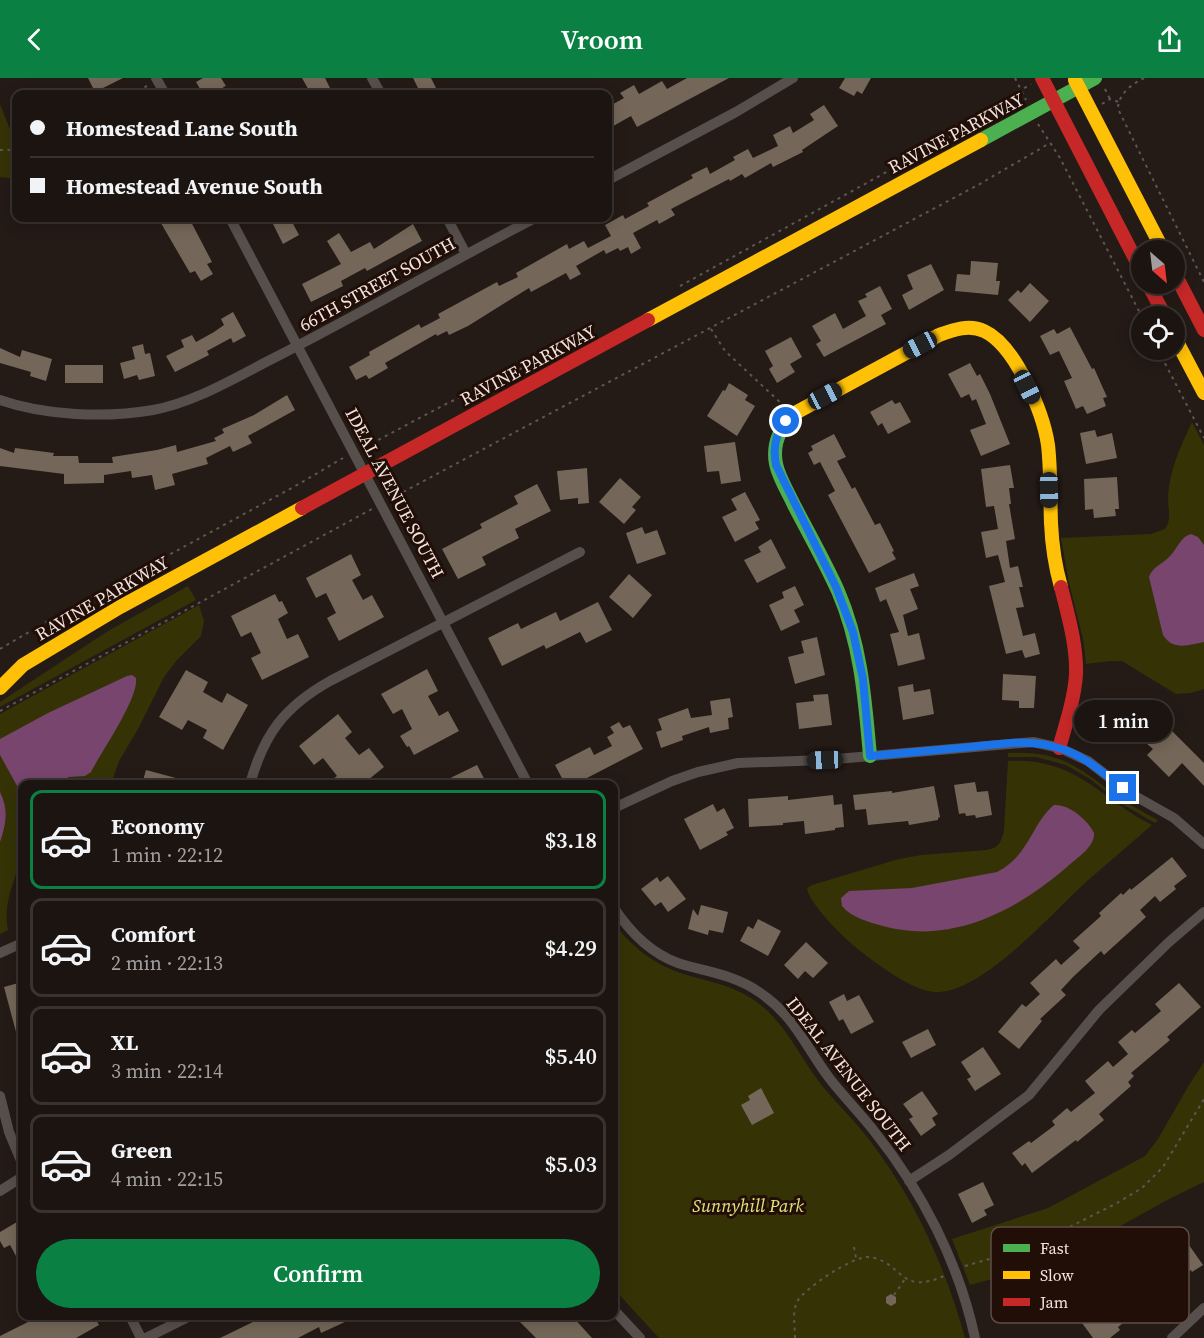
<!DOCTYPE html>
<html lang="en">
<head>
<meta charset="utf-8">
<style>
	:root { --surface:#1b1410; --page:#241d19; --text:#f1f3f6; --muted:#a09e9f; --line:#393330; --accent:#0b8043 }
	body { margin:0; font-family:"Source Serif 4",serif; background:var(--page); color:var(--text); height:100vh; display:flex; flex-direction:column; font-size:22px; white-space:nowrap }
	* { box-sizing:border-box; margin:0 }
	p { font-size:20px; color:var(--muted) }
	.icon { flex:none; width:33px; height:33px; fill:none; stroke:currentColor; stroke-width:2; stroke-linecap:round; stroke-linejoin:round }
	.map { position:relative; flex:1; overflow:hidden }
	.sheet { position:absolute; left:18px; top:702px; width:600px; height:540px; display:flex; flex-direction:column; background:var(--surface); border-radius:12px; box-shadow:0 3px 15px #0003,0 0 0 2px var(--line) }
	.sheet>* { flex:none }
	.banner { position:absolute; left:12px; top:12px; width:600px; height:132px; border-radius:12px; box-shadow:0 3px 15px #0003,0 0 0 2px var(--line); display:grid; align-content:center; height:132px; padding:0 18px; background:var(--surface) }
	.needle { width:39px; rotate:152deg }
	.tools { position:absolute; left:1131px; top:162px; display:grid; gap:12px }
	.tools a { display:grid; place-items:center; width:54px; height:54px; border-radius:50%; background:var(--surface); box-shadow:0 3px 15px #0003,0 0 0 2px var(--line); font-size:30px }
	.end { position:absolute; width:27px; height:27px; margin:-14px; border:8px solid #1a73e8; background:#fff; box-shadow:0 0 0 3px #fff }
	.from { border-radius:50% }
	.bubble { position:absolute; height:42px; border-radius:21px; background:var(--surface); box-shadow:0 3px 15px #0003,0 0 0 2px var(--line); font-size:20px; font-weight:600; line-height:42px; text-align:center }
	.car { position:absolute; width:18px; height:36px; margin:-18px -9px; border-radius:8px; box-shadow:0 0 4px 2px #0007; background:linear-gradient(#222 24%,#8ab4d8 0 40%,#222 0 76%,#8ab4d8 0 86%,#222 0) }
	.banner b { display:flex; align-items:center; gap:21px; height:57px; font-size:22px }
	.banner b+b { border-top:2px solid var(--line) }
	.banner i { width:15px; height:15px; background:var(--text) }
	ul { padding:10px 0 0; list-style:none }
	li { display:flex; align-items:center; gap:18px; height:99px; margin:0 12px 9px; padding:0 6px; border:3px solid var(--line); border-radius:12px }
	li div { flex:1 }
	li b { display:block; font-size:22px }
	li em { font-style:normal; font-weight:600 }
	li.on { border-color:var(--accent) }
	li>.icon { width:54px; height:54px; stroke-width:1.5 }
	.cta { display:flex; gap:12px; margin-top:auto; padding:12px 18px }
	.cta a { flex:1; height:69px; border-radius:36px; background:var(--accent); color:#fff; font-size:24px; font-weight:600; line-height:69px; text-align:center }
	header { display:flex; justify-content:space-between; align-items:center; height:78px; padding:0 18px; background:var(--accent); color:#fff; font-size:27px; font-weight:600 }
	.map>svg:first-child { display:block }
</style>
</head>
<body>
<header><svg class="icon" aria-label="back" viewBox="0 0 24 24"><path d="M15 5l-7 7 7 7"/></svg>Vroom<svg class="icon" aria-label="share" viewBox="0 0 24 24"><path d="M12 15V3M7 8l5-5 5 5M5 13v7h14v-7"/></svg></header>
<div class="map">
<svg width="1204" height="1260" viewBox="0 0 1204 1260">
	<rect width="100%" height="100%" fill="#241a16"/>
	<path fill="#353306" d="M0 26 16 66V101L0 99Z
		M1192 344 1204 367V611L1191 615 1176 616 1122 583H1110L1086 586 1083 561 1069 505 1061 460 1151 456 1165 451C1172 442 1168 431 1168 420 1169 392 1181 368 1192 344Z
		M188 508 196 522 0 629V624L108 553Z
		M199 527 204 543 201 558 177 582 164 599 138 651 119 683 111 706H22C22 727 26 754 22 773 17 802 2 822 8 852L0 856V636Z
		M1008 675C1059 673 1076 687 1114 716 1128 726 1143 734 1158 742L1155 745 1122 726 1090 701 1066 687 1036 679H1008Z
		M1008 683C1078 680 1096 718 1152 747 1130 766 1108 785 1086 804 1053 834 980 918 934 914 911 912 877 886 859 872 846 862 808 825 807 810L812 807 899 781 921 777 987 772C999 770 1001 764 1004 753Z
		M614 846C634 871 656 888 687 897 711 904 730 907 751 920 784 941 797 975 820 1005 835 1024 853 1041 868 1060 914 1120 945 1187 965 1260H659L614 1211Z
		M1204 984V1104L1167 1122 1058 1183 970 1207 952 1161 1048 1130 1145 1078 1158 1061 1189 1007Z"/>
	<path fill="#78456f" d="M1191 456 1198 459 1204 467V564C1189 567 1173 573 1163 557L1149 499C1152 489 1163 486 1170 478 1178 470 1180 459 1191 456Z
		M132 597 136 600C139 620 101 674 91 694L85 698 69 699 54 706H22V717L21 715 0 677V661L48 635 127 598Z
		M0 714C9 732 6 746 0 764Z
		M1054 727C1069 726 1088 742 1094 755 1095 769 1077 780 1067 789 1016 833 952 867 883 848 869 844 852 840 842 828L841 820 849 813 912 810 997 794C1030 777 1031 746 1054 727Z"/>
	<path fill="#746759" d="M88 0H123L95 14Z
		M203 0H221L226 8 223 9 226 16H203L196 4Z
		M302 0H325L333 16H311Z
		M413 0H431L439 16H421Z
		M687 0H729L637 49 631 38 608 51V29L624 20 620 15 634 7 639 16 662 3 667 11Z
		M845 0H871L862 16 857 13 854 18 839 10Z
		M824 27 838 48 802 72 803 74 773 89 771 85 745 100 742 96 730 103 729 101 671 131 675 137 659 146 657 142 633 155 641 170 631 176 628 169 620 173 618 170 606 176 604 172 576 188 581 196 570 202 566 195 531 214 529 210 468 248 449 257 447 253 437 258 436 256 385 285 388 290 369 301 366 297 356 302 349 289 370 277 369 274 419 246 421 250 440 240 438 236 497 204 499 208 518 199 516 195 567 166 569 171 584 163 588 170 611 158 605 147 623 137 625 141 649 128 647 125 693 100 691 97 707 89 710 96 735 82 733 79 748 71 753 80 778 68 773 57 790 48 793 55 814 42 810 36Z
		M158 140H180L183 143 189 140 212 184 207 186 213 196 201 203 195 193 190 195Z
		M270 140H290L299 157 283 166Z
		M413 146 422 163 367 193 365 190 341 203 343 208 311 224 302 206 341 186 327 163 339 155 351 174 370 164 374 171Z
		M971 183 998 185 996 203H1000L998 217 955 213 957 196 970 197Z
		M931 186 944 212 909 232 902 217 913 211 907 197Z
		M1030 205 1049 223 1030 244 1008 222 1018 212 1021 215Z
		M880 208 892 231 881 237 886 246 824 279 816 266 821 263 812 248 835 235 843 251 866 238 858 223 867 219 865 216Z
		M233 234 246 258 233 265 231 260 207 273 209 277 175 294 166 278 184 269 181 262 192 257 196 264 214 254 224 247 221 241Z
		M1070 249 1092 291 1094 290 1107 319 1103 320 1106 328 1087 336 1083 328 1076 331 1064 303 1072 300 1059 273 1050 277 1040 258 1054 251 1057 256Z
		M791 259 802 279 790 286 795 294 777 305 769 291 773 288 765 273Z
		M143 266 145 276 150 275 155 298 139 302 137 297 124 301 120 285 135 281 132 269Z
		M0 270 20 279 22 272 52 281 46 303 30 298 31 294 0 285Z
		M970 285 977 298 980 296 990 316 1010 366 981 378 970 352 986 346 976 321 972 323 969 316 961 320 948 296Z
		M65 287H103V305H65Z
		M729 305 748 317 745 322 755 328 737 358 707 338 723 312 725 313Z
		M287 317 295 332 248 358 252 365 233 374 230 368 206 380 208 386 172 396 175 407 155 412 152 397 132 400 131 393 104 397V405L64 406V396L0 388V370L14 375 15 370 54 375 53 378H78L79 385H113L112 379 157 372 176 367 177 374 216 363 214 360 224 355 222 351 254 337Z
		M892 322 895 326 900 324 911 344 888 356 882 345 878 348 870 334Z
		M1095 352 1097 359 1112 355 1117 380 1086 386 1080 355Z
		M834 356 846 379 837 383 852 411 855 409 875 447 880 445 894 473 892 474 896 481 869 495 828 417 835 413 820 384 814 387 808 375 813 372 811 368Z
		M735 364 741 403 721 406 719 393 707 394 704 368Z
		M1010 387 1014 410H1009L1011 426H1009L1015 461 1006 463 1010 490 1018 488 1023 509H1019L1024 529 1016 530 1023 558 1035 555 1040 576 1025 580 1022 572 1006 576 989 508 1005 504 998 477 986 480 981 454 998 451 994 428 986 429 981 391Z
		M587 390 589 425 578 426V420L560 422 557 393Z
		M1117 399 1119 431H1115L1116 438 1094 440 1093 431 1085 432 1084 401Z
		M620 400 641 419 632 429 636 432 624 446 599 424Z
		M537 406 551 433 515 451 519 460 482 479 486 487 458 501 442 471 482 450 480 446 518 426 514 418Z
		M745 414 760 442 755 444 759 451 735 464 722 439 737 432 731 421Z
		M642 449 645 456 657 452 666 476 637 486 626 455Z
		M771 461 786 490 757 505 744 482 761 474 758 469Z
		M351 476 361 497 352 502 363 522 372 517 384 539 339 563 327 540 336 535 326 515 316 520 306 500Z
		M914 495 919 508 910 511 918 531 903 537 908 558 919 555 925 581 898 588 890 556 899 554 886 521 880 524 875 510Z
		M629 496 652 517 633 540 609 519Z
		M795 508 804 527 794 532 800 544 781 553 769 527 784 520 782 514Z
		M275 516 279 524 282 523 288 535 278 541 287 561 298 556 309 579 262 602 251 580 261 575 251 554 241 559 231 538Z
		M598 524 612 552 586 565 580 554 546 571 544 567 502 588 488 560 518 545 521 551 556 534 560 543Z
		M817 559 825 597 795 606 788 579 804 575 801 563Z
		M427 591 438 613 428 618 439 638 448 633 459 653 414 677 409 668 407 669 400 658 412 651 402 631 393 636 381 616Z
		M186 592 208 604 203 614 222 625 227 615 248 627 223 672 203 660 207 652 188 642 182 652 159 639Z
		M1003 596 1036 598 1034 630H1019V623L1002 622Z
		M913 606 914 614 930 611 934 636 903 642 898 609Z
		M828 616 832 647 799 651 796 625 814 623 813 617Z
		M730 620 733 639 728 640 729 651 710 655 709 649 682 658 683 662 661 670 656 654 662 652 658 641 688 630 691 640 712 637 710 623Z
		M1110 620 1116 624 1119 620 1145 638 1125 666 1100 648 1105 642 1098 637Z
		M338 636 352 654 345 660 359 677 369 670 384 689 363 706H326L337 698 323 680 314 687 299 668Z
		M619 644 623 650 630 647 643 671 585 701 588 706H565L555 687 590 669 594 677 612 668 607 659 614 655 610 649Z
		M1162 649 1167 654 1170 651 1204 685V708L1182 685 1169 699 1147 677 1153 671 1146 665Z
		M477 687 487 706H438Z
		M146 692 187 703 186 706H142Z
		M975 704 977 714 988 713 992 737 976 740 975 737 966 738 965 735 959 736 954 707Z
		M934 708 940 739 938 740V742L909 747 908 743 868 747 866 731 855 732 853 717 892 713V715Z
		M833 717 834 727 842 726 844 749 835 750V752L805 756 804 743 783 745V747L749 749 748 721 788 718V722Z
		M713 726 717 734 724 730 734 750 726 754 728 757 700 772 684 741Z
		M1172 779 1187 798 1174 808 1176 811 1160 824 1155 818 1140 832 1146 839 1104 877 1101 873 1073 899 1061 912 1066 917 1040 941 1042 943 1019 971 998 954 1022 926 1026 929 1040 916 1030 905 1056 881 1061 887 1080 870 1073 863 1101 838 1099 835 1121 815 1123 817 1130 810 1131 812Z
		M668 798 686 821 668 834 661 824 655 828 641 811 657 799 660 804Z
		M701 827 728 834 723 855 709 852 708 857 688 851 693 831 698 838Z
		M758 841 781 853 768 878 740 863 748 848 753 851Z
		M806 864 828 885 813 900 805 893 798 901 784 887Z
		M22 904V964L19 965 4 909Z
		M1179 905 1201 929 1167 959 1170 962 1131 995 1134 998 1128 1004 1131 1008 1099 1036 1104 1042 1077 1064 1076 1062 1032 1095 1025 1085 1022 1088 1012 1075 1029 1063 1031 1065 1055 1047 1052 1043 1067 1030 1071 1034 1095 1015 1085 1003 1108 983 1113 989 1128 976 1118 964 1132 952 1135 955 1161 933 1155 926Z
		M844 916 847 923 859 917 874 944 851 956 843 941 839 943 829 924Z
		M928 951 936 967 911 980 902 964Z
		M983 969 1001 996 975 1013 967 1001 971 999 961 984Z
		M761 1010 774 1035 752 1047 741 1027 750 1022 748 1018Z
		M922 1013 938 1036 932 1040 936 1047 921 1058 909 1041 913 1039 903 1026Z
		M983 1104 994 1127 984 1132 987 1137 972 1145 958 1116Z
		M22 1141V1189L10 1167 4 1170 0 1163V1154Z
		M1182 1157 1203 1187 1192 1194 1191 1192 1161 1213 1165 1218 1155 1226 1152 1222 1118 1249 1120 1252 1110 1260H1093L1082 1245 1101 1229 1107 1236 1131 1218 1124 1210 1160 1182 1156 1175Z
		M891 1216 896 1219V1225L891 1228 886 1225V1219Z
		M24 1238H94L99 1247 76 1260H0V1258L28 1244Z
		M265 1238H358L321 1255 319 1249 298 1260H220Z
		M514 1238H572L592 1260H536Z"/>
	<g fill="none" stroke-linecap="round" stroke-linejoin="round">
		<path stroke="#5e5652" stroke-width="2" stroke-dasharray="3 4.5" stroke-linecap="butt" d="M1015 0 1026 22
			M1144 0C1132 6 1118 16 1118 31L1204 204
			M1105 11 1110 21
			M131 16 147 8
			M1102 26 1110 21 1119 24
			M1038 46 1060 80 1142 239
			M0 72H16
			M680 208 970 48 996 27 1031 6
			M711 251 725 273 783 327
			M1158 272 1204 360
			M365 369 446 326 577 264
			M390 421 978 107 1050 65
			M0 571 46 544 299 406 343 380
			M0 633 372 431
			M854 1169 856 1180
			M965 1188 1028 1170 1117 1125 1142 1110 1163 1089 1204 1021
			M894 1217 905 1201
			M795 1260C795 1248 792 1234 797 1224 804 1210 855 1177 869 1179 904 1184 898 1218 944 1198"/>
		<path stroke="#574f4b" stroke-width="10" d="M156 0 165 16
			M372 0 381 16
			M608 102 736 34 793 0
			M230 140 528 706
			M447 140 466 176
			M0 322C45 338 106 340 153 332 196 324 236 299 274 280 362 235 448 185 535 140
			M250 706C264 656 284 629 330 603L580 474
			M614 730 672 703 698 694 738 685 825 682 1033 664 1060 670 1088 683 1128 714 1174 740 1204 766
			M614 830C630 854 650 875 678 885 706 894 733 896 759 914 795 938 805 968 830 1001 844 1019 860 1035 874 1053 922 1113 959 1185 975 1260
			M0 875 22 865
			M0 1018 9 1054 22 1085
			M909 1103 949 1077 1029 1017 1099 932 1169 864 1204 834
			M0 1113 22 1099
			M614 1232 640 1260
			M130 1238 141 1260
			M146 1260 190 1238
			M1172 1260 1204 1230"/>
		<path stroke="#4caf50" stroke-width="14" d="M981 62 1095 0
			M797 334C781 347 772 365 776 386 779 400 788 414 794 427 809 456 825 484 838 513 861 566 865 621 870 678"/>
		<path stroke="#ffc107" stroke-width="14" d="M1075 2 1163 172
			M648 242 981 62
			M1174 258 1204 315
			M797 334 939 257C953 252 969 246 984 253 1015 267 1043 334 1048 367 1051 393 1050 419 1051 445 1052 467 1055 488 1061 509
			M0 610 23 587 120 529 302 430"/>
		<path stroke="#c62828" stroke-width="14" d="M1042 0 1142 194
			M1174 194 1204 252
			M1148 206 1165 238
			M302 430 648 242
			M1059 670C1066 646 1074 622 1076 597 1077 567 1068 537 1061 509"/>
	</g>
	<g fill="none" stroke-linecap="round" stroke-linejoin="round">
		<path stroke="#1a73e8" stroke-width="8" d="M786 343C775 355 773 371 776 387L836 509 853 554 863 601 870 678C904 675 937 672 971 669 1001 666 1032 660 1062 671 1086 679 1103 695 1123 710"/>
	</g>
	<g text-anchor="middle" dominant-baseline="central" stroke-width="6" stroke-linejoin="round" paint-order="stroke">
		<g font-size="18" fill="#f2e3de" stroke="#200e07">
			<text transform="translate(956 55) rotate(-28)">RAVINE PARKWAY</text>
			<text transform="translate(377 206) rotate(-29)">66TH STREET SOUTH</text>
			<text transform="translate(528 287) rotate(-28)">RAVINE PARKWAY</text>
			<text transform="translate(395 415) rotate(62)">IDEAL AVENUE SOUTH</text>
			<text transform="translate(102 520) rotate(-30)">RAVINE PARKWAY</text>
			<text transform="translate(849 996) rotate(52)">IDEAL AVENUE SOUTH</text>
		</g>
		<g font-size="18" font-style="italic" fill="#e4e47a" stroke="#200e07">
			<text x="748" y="1127">Sunnyhill Park</text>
		</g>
	</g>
	<rect x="991" y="1149" width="198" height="96" rx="9" fill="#200e07" stroke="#5f4e48" stroke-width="1.5"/>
	<rect x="1003" y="1166" width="27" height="8" fill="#4caf50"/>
	<rect x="1003" y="1193" width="27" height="8" fill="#ffc107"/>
	<rect x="1003" y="1220" width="27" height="8" fill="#c62828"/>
	<g font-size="16" fill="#f2e3de">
		<text x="1040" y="1176">Fast</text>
		<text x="1040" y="1203">Slow</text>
		<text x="1040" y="1230">Jam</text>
	</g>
</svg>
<div class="tools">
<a><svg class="needle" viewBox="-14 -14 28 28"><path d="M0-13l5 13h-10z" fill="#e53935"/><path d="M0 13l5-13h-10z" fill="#a09e9f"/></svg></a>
<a><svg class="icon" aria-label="locate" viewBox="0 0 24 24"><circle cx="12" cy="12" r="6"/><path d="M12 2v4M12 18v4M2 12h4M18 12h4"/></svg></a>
</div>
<i class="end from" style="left:786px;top:343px"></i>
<i class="end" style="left:1123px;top:710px"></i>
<div class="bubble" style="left:1074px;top:622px;width:99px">1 min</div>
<i class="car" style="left:920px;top:267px;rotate:242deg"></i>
<i class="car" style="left:1027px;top:309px;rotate:153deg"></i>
<i class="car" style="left:825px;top:318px;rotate:62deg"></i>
<i class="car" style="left:1049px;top:412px;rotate:179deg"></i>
<i class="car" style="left:825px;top:682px;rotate:268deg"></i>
<div class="banner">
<b><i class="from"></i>Homestead Lane South</b>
<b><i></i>Homestead Avenue South</b>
</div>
<section class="sheet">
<ul>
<li class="on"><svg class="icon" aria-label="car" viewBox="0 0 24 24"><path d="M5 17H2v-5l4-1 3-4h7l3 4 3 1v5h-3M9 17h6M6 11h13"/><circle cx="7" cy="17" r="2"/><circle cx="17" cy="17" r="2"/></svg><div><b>Economy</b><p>1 min · 22:12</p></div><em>$3.18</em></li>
<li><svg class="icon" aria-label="car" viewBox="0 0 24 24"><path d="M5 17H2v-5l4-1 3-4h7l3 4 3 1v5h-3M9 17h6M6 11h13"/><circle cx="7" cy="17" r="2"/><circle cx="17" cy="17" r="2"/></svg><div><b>Comfort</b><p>2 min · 22:13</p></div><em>$4.29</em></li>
<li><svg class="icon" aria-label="car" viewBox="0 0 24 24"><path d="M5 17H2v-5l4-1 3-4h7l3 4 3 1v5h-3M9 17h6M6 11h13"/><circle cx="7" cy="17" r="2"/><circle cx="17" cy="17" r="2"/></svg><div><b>XL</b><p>3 min · 22:14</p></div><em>$5.40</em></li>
<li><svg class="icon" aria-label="car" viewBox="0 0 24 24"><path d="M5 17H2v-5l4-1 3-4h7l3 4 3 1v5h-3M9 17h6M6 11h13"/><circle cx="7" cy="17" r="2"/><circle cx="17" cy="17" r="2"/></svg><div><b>Green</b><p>4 min · 22:15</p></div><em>$5.03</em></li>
</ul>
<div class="cta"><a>Confirm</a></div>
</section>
</div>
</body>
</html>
